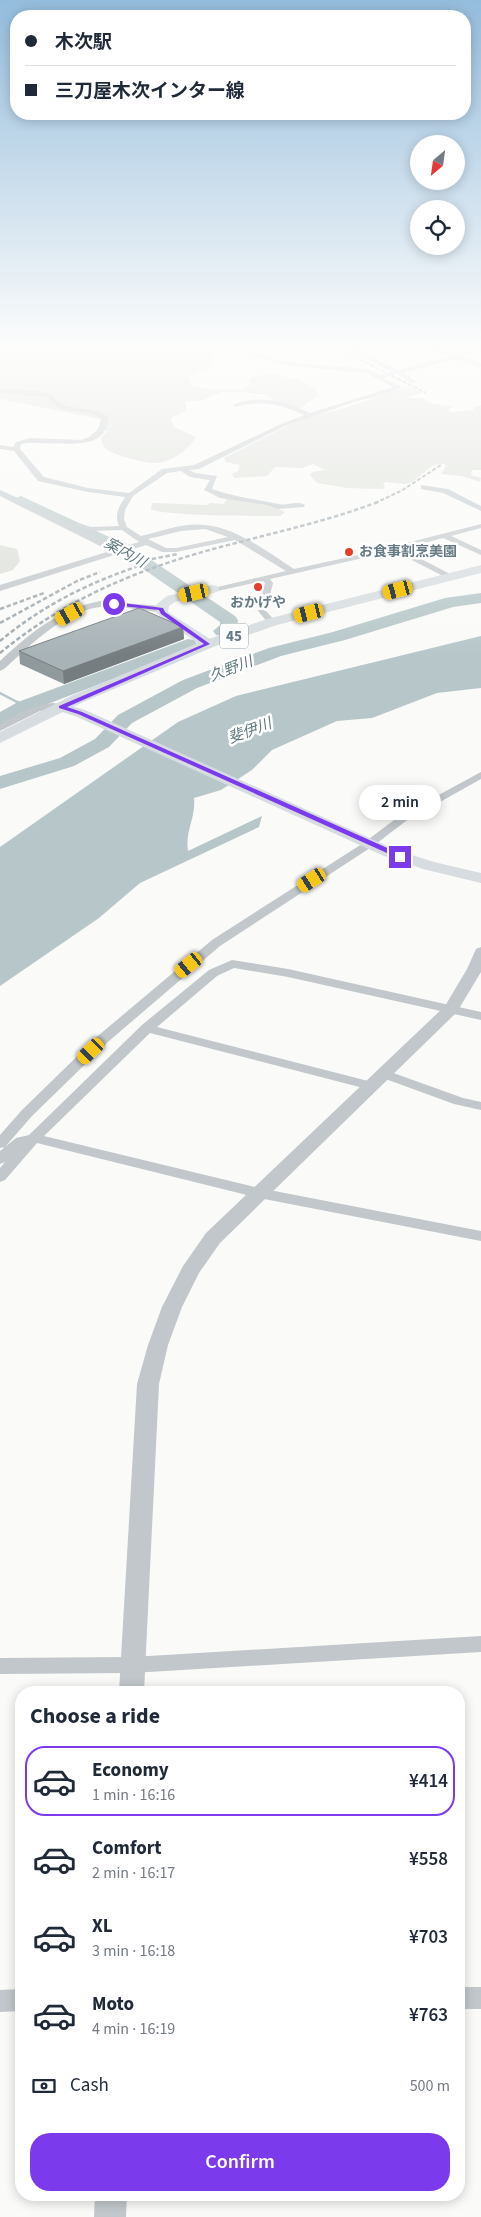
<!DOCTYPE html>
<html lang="en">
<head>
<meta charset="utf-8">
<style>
	:root { --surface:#fff; --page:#f2f2f3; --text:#1f2937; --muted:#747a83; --line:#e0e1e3; --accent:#7c3aed }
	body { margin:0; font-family:"Source Sans 3","Noto Sans JP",sans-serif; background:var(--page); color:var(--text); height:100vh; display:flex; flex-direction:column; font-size:19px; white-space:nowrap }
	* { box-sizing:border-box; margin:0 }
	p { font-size:16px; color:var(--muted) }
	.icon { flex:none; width:28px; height:28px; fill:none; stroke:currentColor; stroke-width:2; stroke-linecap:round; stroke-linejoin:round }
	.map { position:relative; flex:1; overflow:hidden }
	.panel { position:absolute; left:15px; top:1686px; width:450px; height:515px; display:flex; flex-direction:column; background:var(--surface); border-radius:20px; box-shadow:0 2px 12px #0003 }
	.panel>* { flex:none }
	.guide { position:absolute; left:10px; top:10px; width:461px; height:110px; border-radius:20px; box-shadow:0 2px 12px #0003; display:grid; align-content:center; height:110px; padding:0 15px; background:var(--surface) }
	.needle { width:32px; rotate:209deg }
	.controls { position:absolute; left:410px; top:135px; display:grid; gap:10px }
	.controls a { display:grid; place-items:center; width:55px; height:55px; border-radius:50%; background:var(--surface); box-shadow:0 2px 12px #0003; font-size:25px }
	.end { position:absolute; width:22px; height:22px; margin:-11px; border:6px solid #7c3aed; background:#fff; box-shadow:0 0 0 2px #fff }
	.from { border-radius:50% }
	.bubble { position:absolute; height:35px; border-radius:18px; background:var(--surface); box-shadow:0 2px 12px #0003; font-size:16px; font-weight:600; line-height:35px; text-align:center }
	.car { position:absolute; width:15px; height:30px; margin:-15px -8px; border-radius:6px; box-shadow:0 0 4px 1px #0007; background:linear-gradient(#f5c518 24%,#345 0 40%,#f5c518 0 76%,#345 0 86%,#f5c518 0) }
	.guide b { display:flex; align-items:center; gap:18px; height:48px; font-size:19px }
	.guide b+b { border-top:1px solid var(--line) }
	.guide i { width:12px; height:12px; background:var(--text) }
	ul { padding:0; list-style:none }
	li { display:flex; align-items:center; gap:15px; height:70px; margin:0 10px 8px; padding:0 5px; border:2px solid transparent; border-radius:20px }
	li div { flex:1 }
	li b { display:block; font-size:19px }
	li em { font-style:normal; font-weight:600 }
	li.active { border-color:var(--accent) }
	li>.icon { width:45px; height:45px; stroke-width:1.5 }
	h2 { padding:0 15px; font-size:22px; line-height:60px }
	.pay { display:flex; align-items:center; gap:12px; height:55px; padding:0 15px; font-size:19px }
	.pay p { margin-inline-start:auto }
	.action { display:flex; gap:10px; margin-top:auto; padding:10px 15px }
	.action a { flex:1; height:58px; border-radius:20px; background:var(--accent); color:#fff; font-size:20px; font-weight:600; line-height:58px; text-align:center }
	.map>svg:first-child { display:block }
</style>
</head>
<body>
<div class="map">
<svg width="481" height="2217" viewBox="0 0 481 2217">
	<rect width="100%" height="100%" fill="#fafaf8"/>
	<path fill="#dbdfd7" d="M0 346 98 349 179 347 205 350 212 358V366L192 374 189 379 193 386C207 388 242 395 251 383L249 379C264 369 313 378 319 395L300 408 281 405 267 395 241 392H221L203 400 186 402V411L171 418 174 427 196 437C189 450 170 463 155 463 148 464 115 455 109 451 104 448 102 443 101 438L107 432 100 424V419L0 399Z
		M411 388 423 393 404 398H422L431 403 452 406 448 410 450 412 473 410 474 407 481 405V470H472L471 475 481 478 480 482 462 476 441 474 446 466 445 464H439L432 466 412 482 406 484 385 482 383 484 385 487 383 489 347 488 317 483 310 475 312 472 325 470 313 464 302 468 275 467 267 476 234 478 232 474 238 471 240 465 226 462 224 458 301 419 345 408 398 389Z
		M227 498 267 503 285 512 280 516C259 516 162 516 151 509L152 503 208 505 210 503 224 504Z
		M0 545 17 549 20 561 13 570 0 574Z"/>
	<path fill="#b7c7c9" d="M481 636V688L437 693 372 718 337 721 272 750 252 770 221 790 194 798C196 818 185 830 188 851L262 816 259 827 140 883 99 918 0 986V847L178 722 236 696Z"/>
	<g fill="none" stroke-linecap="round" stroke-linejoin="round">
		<path stroke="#b7c7c9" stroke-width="2" d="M0 491 17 499"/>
		<path stroke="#b7c7c9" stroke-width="2.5" d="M0 693 19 703"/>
		<path stroke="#b7c7c9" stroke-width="3" d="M17 702 25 706"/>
		<path fill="#b7c7c9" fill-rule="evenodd" d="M21 496 135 549 235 616 238 620 237 628C232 635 224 637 216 635L213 631 220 625V622L123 555 16 504 13 501 16 498Z
			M481 593V603L453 607 345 640 281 656 197 688 132 723 109 747 74 766 0 789V776L60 758 95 739 118 715 183 680 269 648 333 632 445 598Z
			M188 639 194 640 197 644 194 648 32 710 0 726V712L18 702Z"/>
		<path fill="#c1c7ca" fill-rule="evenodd" d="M235 346C247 346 268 358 283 361 311 366 340 366 368 369L381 375 392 372 341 346H348L398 370 449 357 418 346H427L453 354 481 347V351L460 356 481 363V367L455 359 404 373 415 381V383H411L397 374 384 378 402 387 385 394 354 402 285 426 199 469 189 470 195 473 217 476 212 489C233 497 256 499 278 504 287 506 297 500 305 505L304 507 278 509 267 505 220 498 204 490 210 480 190 477 181 471 167 473 133 496 125 510 124 519 127 527 141 536C162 531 184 522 205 525 237 528 268 552 294 569L363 554 481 524V528L451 536 481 550V555L443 538 402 549 452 575 453 577 449 579 394 551 270 579 273 583 266 611 276 622 272 625 269 624 258 611 265 583 263 581 213 592 209 589 286 571 235 540 176 552H162L146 545 0 591V585L110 551 0 496V491L118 548 139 542 122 530 90 531 74 525 78 523 91 527 119 526C114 514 119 507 125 497L88 492 38 481 14 451 0 449V445L13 447 16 442 30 438 81 440 89 437 97 430 102 419C85 405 60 419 48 397L0 393V389L37 391 52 395C65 415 90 403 108 417 109 458 45 438 21 444L20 449 44 477 88 488 129 493 162 469 194 465 281 424 304 415C281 404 261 400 236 407L234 406V404C261 395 285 400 310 413L393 387 366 373 284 365 250 355ZM205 529 228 537 176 548H166L148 539 181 531Z
			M421 485 448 489 481 506V511L443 493 421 489Z
			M53 703 64 705 66 707 61 710 40 711 0 731V724C17 714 33 705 53 703Z
			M481 772V779L406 821 373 846 220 946 109 1041 32 1116 5 1147 0 1148V1135L22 1110 99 1035 212 940 365 842 398 817Z
			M232 960 288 969 481 1012V1020L288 977 234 968 217 976 157 1027 376 1083 378 1086 376 1089 371 1090 150 1033 44 1136 259 1188 481 1231V1241L259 1198 37 1143 5 1180 0 1182V1168L5 1162 0 1164V1151L16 1138 29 1135 142 1025 209 970Z
			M385 1070 463 1098 481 1102V1110L454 1104 380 1077 378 1074 380 1071Z
			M481 1636V1652L132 1673 0 1674V1658L132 1657Z
			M459 1987H481V2009H459Z
			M21 1989V2011L0 2012V1990Z"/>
		<path fill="#c1c7ca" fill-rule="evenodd" d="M100 601 161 606 166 609 161 612C141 611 120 605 100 607 62 612 31 645 4 669L0 671V661C30 633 59 609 100 601Z
			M481 947V972L457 1012 220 1243 199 1273 182 1307 168 1345 159 1384 144 1692H119L137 1384 148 1345 162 1307 183 1266 206 1233 445 1006 467 969 476 949Z
			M95 2195H127L126 2217H94Z"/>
		<path fill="#d6dcdf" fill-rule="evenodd" d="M213 585 217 586 219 589 217 592 175 602 169 606 168 612 213 641 215 644 213 647H203L156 613 157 604 167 596Z
			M61 703 85 710 396 850 434 862 481 873V883L423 869 384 856 75 716 56 710 54 707Z"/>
		<path fill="#d6dcdf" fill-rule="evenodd" d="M481 565V573L277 625 213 647 83 702 0 743V732L71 696 203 641 267 619Z"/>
		<path stroke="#a0aaaf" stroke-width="2" stroke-dasharray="4 2" stroke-linecap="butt" d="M333 346 426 393
			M375 503 401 491 441 465"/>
		<path stroke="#a0aaaf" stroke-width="2.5" stroke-dasharray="4.5 2.5" stroke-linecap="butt" d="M131 563 178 554
			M0 609 44 593
			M0 623 77 581 100 572
			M0 641C42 606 88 583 139 566
			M0 653C69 596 146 566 232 544 281 531 330 520 378 502"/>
	</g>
	<path fill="#909a9d" d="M183 627 184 639 64 684 20 664 19 651Z"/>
	<path fill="#767d80" d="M183 627 184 639 64 684 63 671Z"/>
	<path fill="#a8b3b7" stroke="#767d80" d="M139 608 183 627 63 671 19 651Z"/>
	<linearGradient id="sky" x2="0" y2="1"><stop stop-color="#94bcdc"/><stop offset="0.53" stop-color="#fdfdfc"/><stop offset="1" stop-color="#fdfdfc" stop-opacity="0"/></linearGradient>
	<rect width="481" height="656" fill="url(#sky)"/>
	<path fill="#7c3aed" d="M114 602 163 608 165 612 210 644 67 707 82 712 403 855V858H398L78 714 59 708V706L204 644 161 614 159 610 112 605Z"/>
	<g fill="#e53f2c" stroke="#fff" stroke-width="2">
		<circle cx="349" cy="552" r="5"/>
		<circle cx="258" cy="587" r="5"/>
	</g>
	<g text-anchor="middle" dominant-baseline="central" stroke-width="5" stroke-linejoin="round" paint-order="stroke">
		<g font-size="14" font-weight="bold" fill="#657a83" stroke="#fff" text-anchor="start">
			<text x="359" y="552">お食事割烹美園</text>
			<text x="258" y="603" text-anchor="middle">おかげや</text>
		</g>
		<g font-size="15" font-style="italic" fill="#5f787c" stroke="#fff">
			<text transform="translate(125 553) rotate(29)">案内川</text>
			<text transform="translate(231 669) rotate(-21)">久野川</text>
			<text transform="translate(250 731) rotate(-21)">斐伊川</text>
		</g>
		<rect fill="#fff" stroke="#93a2a8" stroke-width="1" x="220" y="623.5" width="28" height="25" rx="4"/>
		<g font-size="15" font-weight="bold" fill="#657a83">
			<text x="234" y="636">45</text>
		</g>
	</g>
</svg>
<div class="controls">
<a><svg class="needle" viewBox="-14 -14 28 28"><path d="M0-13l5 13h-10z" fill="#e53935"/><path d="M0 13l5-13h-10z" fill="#747a83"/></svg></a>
<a><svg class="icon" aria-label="locate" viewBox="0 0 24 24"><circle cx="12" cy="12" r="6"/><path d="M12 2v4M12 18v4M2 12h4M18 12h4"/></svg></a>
</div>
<i class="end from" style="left:114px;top:604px"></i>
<i class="end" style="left:400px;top:857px"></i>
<div class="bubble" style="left:359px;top:785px;width:82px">2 min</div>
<i class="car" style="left:398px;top:590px;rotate:255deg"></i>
<i class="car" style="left:194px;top:593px;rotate:257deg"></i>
<i class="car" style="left:309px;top:613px;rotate:256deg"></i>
<i class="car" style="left:70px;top:614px;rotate:241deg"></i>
<i class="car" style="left:312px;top:880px;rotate:237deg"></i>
<i class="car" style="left:189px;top:965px;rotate:231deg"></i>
<i class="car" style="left:91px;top:1051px;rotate:226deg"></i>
<div class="guide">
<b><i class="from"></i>木次駅</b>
<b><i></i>三刀屋木次インター線</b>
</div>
<section class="panel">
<h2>Choose a ride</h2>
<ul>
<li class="active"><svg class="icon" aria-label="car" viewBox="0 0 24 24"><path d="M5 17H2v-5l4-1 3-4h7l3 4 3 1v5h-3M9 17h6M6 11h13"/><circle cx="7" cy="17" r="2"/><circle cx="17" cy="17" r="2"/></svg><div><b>Economy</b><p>1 min · 16:16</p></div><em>¥414</em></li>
<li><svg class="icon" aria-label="car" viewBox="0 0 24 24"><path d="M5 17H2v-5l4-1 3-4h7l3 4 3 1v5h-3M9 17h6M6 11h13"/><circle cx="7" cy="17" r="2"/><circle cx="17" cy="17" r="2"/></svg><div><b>Comfort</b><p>2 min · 16:17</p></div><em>¥558</em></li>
<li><svg class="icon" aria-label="car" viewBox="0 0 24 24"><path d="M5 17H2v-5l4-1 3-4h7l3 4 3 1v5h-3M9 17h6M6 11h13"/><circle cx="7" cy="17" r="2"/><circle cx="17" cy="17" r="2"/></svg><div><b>XL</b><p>3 min · 16:18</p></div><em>¥703</em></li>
<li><svg class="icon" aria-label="car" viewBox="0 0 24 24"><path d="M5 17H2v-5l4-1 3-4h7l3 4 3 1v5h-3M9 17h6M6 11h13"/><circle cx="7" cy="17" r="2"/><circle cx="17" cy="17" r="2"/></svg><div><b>Moto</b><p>4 min · 16:19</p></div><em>¥763</em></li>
</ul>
<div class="pay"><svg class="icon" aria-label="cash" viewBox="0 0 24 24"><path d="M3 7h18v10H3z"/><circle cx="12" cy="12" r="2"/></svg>Cash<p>500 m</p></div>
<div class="action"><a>Confirm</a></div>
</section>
</div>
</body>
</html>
